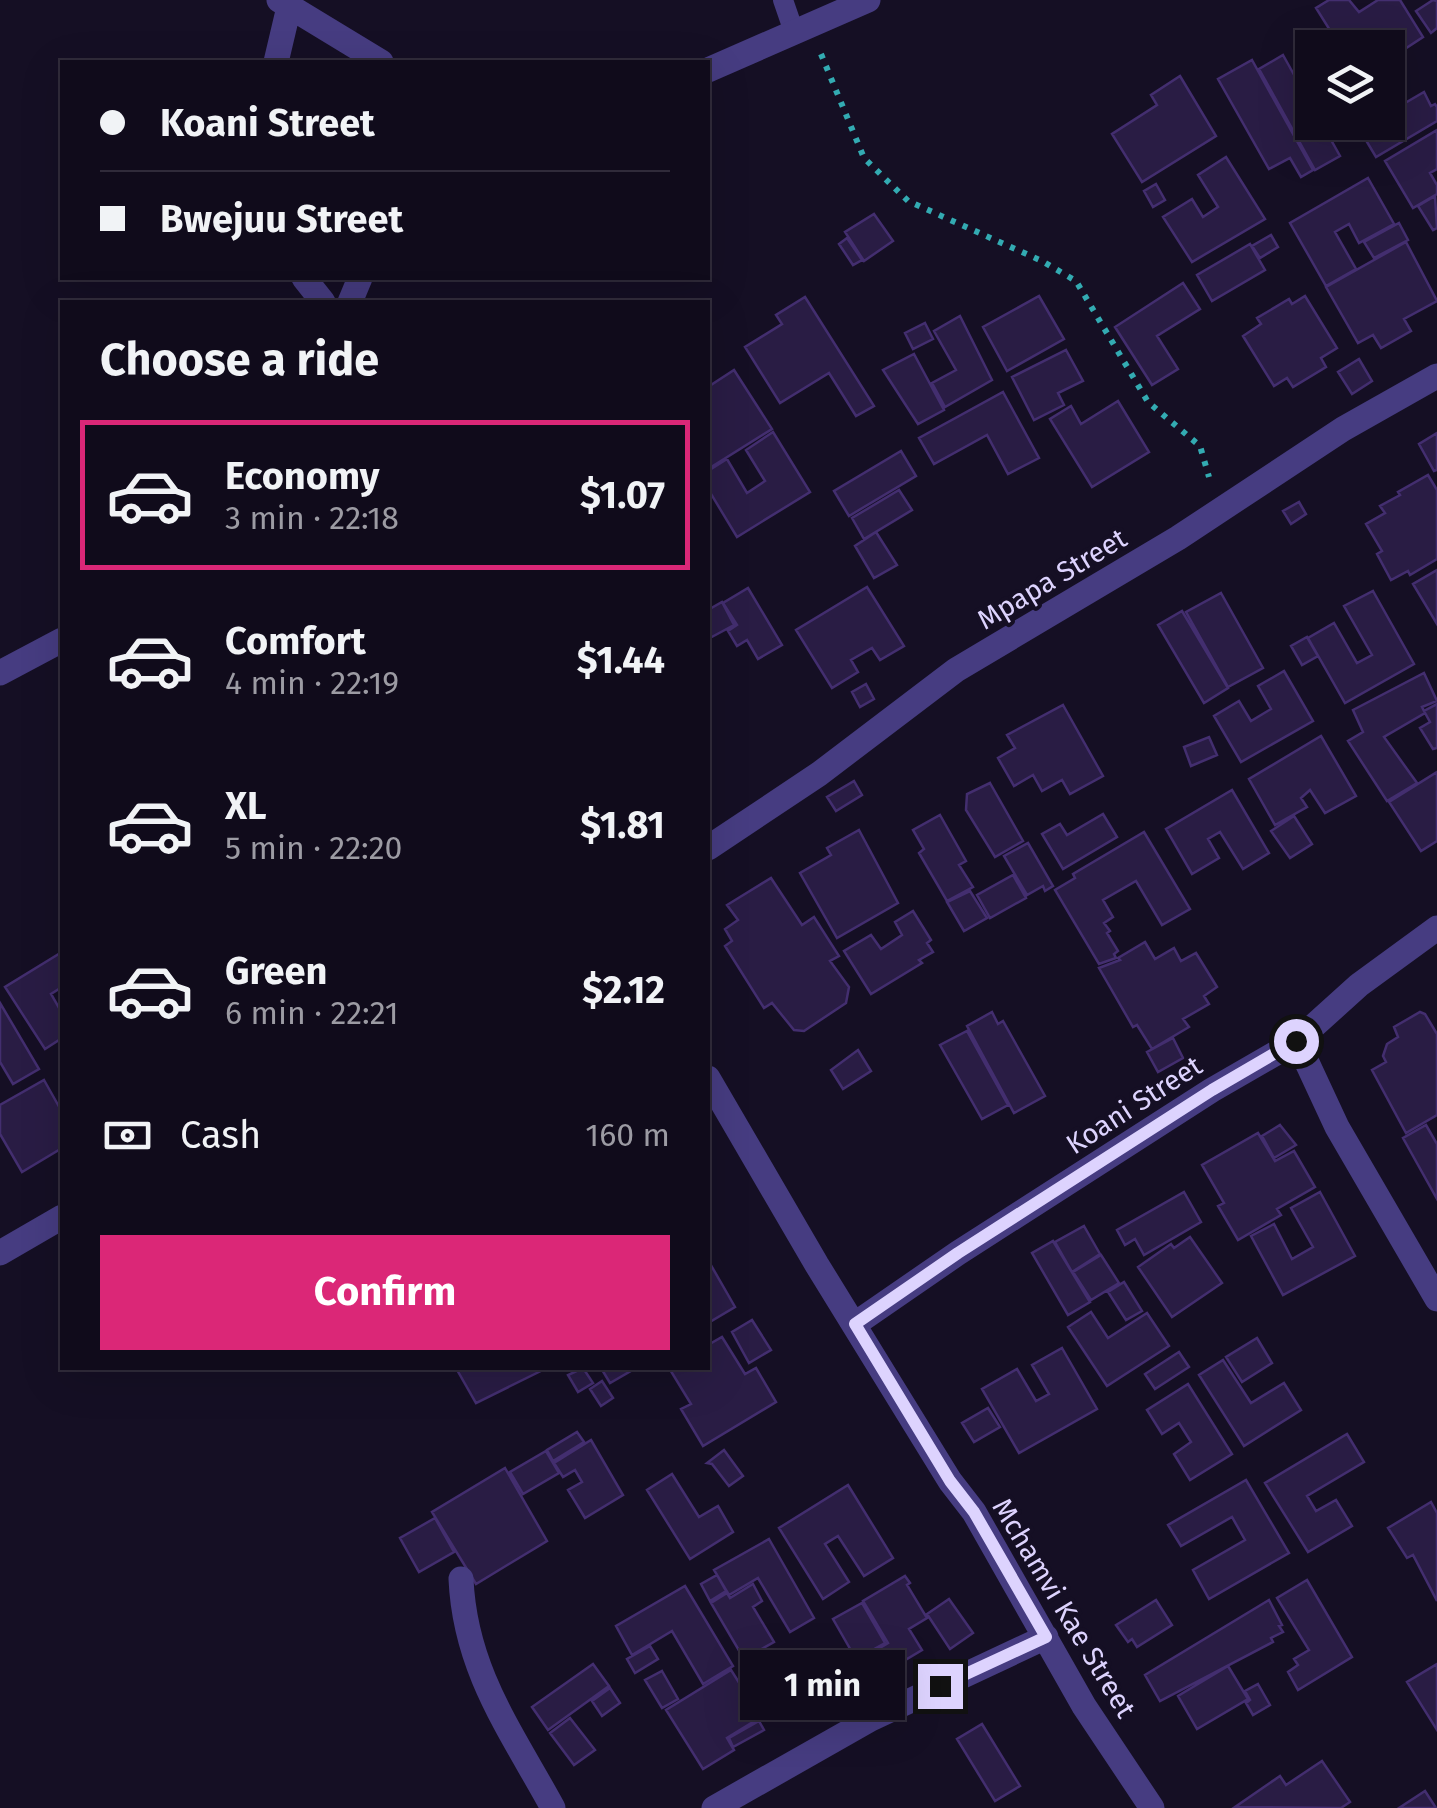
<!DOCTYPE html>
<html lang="en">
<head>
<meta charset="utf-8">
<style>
	:root { --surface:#100b1b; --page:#1e1928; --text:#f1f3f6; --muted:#9c9ba3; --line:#302b3a; --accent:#db2777 }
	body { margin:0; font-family:"Fira Sans",sans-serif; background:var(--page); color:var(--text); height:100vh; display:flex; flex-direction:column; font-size:38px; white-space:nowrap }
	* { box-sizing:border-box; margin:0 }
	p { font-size:32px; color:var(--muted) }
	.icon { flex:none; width:55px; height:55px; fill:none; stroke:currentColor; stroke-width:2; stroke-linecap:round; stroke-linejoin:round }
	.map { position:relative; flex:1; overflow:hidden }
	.sheet { position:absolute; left:60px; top:300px; width:650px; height:1070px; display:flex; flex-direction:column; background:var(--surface); border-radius:0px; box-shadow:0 10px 40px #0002,0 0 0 2px var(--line) }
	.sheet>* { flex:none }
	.hud { position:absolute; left:60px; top:60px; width:650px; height:220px; border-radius:0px; box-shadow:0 10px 40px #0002,0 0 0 2px var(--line); display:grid; align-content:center; height:220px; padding:0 40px; background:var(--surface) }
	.tools { position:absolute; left:1295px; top:30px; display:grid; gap:20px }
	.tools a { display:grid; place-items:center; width:110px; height:110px; border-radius:0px; background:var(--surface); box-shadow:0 10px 40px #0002,0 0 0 2px var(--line); font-size:50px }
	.end { position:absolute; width:45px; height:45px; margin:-22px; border:12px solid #ddd3fe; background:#111; box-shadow:0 0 0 5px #111 }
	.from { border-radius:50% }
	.bubble { position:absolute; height:70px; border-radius:0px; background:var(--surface); box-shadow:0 10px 40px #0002,0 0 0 2px var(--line); font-size:32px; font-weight:700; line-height:70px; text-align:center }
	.hud b { display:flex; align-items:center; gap:35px; height:95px; font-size:38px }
	.hud b+b { border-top:2px solid var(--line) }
	.hud i { width:25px; height:25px; background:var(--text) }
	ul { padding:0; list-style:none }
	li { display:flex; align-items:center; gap:30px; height:150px; margin:0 20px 15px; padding:0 20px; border:5px solid transparent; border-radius:0px }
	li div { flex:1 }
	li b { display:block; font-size:38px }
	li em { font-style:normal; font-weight:700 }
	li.active { border-color:var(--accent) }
	li>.icon { width:90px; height:90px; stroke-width:1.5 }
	h2 { padding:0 40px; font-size:45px; line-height:120px }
	.pay { display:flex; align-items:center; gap:25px; height:110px; padding:0 40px; font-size:38px }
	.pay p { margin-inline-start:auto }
	.button { display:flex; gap:20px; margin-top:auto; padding:20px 40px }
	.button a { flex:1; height:115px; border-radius:0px; background:var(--accent); color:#fff; font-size:40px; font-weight:700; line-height:115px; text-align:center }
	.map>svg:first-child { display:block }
</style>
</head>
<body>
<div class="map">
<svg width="1437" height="1808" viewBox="0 0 1437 1808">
	<rect width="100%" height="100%" fill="#150f24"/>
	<path fill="#291c44" stroke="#432e6f" stroke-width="2.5" d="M1329 0H1349L1359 12 1378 0H1400L1423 37 1388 60V48H1331L1338 43 1316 8Z
		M1433 0 1437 1V28L1431 33 1416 11Z
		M1283 55 1312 107V122H1321L1340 156 1315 170 1259 69Z
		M1252 60 1313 170 1301 177 1290 158 1269 169 1218 79Z
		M1180 76 1216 136 1142 182 1112 134 1157 105 1151 95Z
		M1424 92 1431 106 1435 104 1437 107V121L1376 157 1355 122H1388V113Z
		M1437 130V169L1430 173 1437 185V194L1413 208 1385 161Z
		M1226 157 1265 219 1192 262 1163 217 1192 199 1203 217 1218 207 1198 175Z
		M1368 178 1394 224 1359 243 1349 224 1335 232 1356 269 1326 286 1290 223Z
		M1156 184 1165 200 1153 207 1144 191Z
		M1435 196 1437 228 1433 230 1418 206Z
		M874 214 893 241 864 261 845 232Z
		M1399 223 1408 240 1374 258 1364 242Z
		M1271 235 1278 247 1260 258 1252 246Z
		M847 238 862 260 853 265 839 244Z
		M1406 242 1437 301 1404 319 1411 331 1381 348 1373 335 1358 343 1326 287Z
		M1250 244 1265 270 1212 301 1197 275Z
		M1183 283 1200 309 1157 336 1178 369 1152 385 1115 327Z
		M1039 296 1064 339 1007 371 983 327Z
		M1305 296 1337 348 1321 358 1326 367 1293 387 1287 378 1274 386 1243 336 1261 324 1257 318 1289 299 1292 304Z
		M805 297 874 406 856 416 829 373 780 403 745 347 782 324 776 315Z
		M960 316 992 380 945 407 932 383 956 370 934 331Z
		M925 323 933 339 913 349 905 333Z
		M1066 350 1083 381 1058 393 1064 405 1034 420 1012 377Z
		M914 354 944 410 918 424 883 370Z
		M1359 359 1372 381 1352 394 1338 372Z
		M734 370 772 429 708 469V387Z
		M1003 392 1039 458 1008 474 987 435 934 464 919 438Z
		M1118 401 1149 452 1092 487 1050 419 1071 406 1081 424Z
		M773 432 810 492 737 537 708 489V471L727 459 747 493 765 481 746 450Z
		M1437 433V470L1434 471 1419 444Z
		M901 451 916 476 849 516 834 491Z
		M1428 475 1437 490V559L1410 575 1408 571 1391 580 1377 554 1382 551 1366 524 1385 513 1380 506 1400 495 1398 492Z
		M899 490 912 510 864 539 852 518Z
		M1299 502 1306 514 1291 524 1283 511Z
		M876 532 897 565 874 578 855 546Z
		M1437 570V624L1413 584Z
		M867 587 904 646 880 660 872 648 851 660 858 672 832 688 796 630Z
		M748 588 782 645 758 659 747 640 737 646 728 631 737 625 723 603Z
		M1373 591 1414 664 1345 703 1308 638 1334 623 1357 663 1372 655 1344 606Z
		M1221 593 1263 668 1228 687 1186 612Z
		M722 602 734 625 708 639V610Z
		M1182 611 1228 688 1204 703 1158 625Z
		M1307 637 1318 656 1302 665 1291 646Z
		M1284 671 1313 721 1241 762 1214 716 1239 701 1251 721 1271 709 1258 686Z
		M1424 673 1437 701 1422 707 1425 713 1384 737 1417 783 1387 801 1348 741 1363 732 1353 710Z
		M866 684 874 699 860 707 852 692Z
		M1437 704V748L1433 749 1420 728 1430 722 1424 711Z
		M1063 705 1103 776 1070 794 1062 780 1042 791 1033 775 1014 786 998 758 1015 748 1007 735Z
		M1321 736 1356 796 1325 813 1310 790 1301 798 1307 807 1275 825 1249 779Z
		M1209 737 1217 755 1191 766 1184 747Z
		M1437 772V841L1421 851 1389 802Z
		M854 781 862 795 836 811 827 797Z
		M990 783 1023 841 995 857 966 810 967 794Z
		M1232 790 1269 853 1243 869 1220 832 1208 839 1219 858 1192 874 1166 829Z
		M1103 814 1117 837 1063 869 1042 834 1060 824 1067 835Z
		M940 815 966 861 959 865 973 887 947 901 919 853 924 849 913 830Z
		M1294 816 1312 844 1290 858 1271 831Z
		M859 830 898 903 837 938 800 873 831 855 827 848Z
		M1144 832 1190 909 1162 925 1136 881 1103 900 1113 917 1104 923 1110 931 1107 933 1118 951 1114 954 1116 958 1099 964 1055 890 1075 878 1073 874Z
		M1028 843 1053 886 1045 891 1043 886 1027 895 1004 856Z
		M1013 875 1026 898 990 918 977 895Z
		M771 878 802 925 814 917 839 956 830 961 849 987 846 1003 804 1031 794 1030 772 1003 764 1008 725 946 732 941 725 929 738 920 727 905Z
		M970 891 987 918 964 931 947 902Z
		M913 911 931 940 927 943 933 952 919 960 922 963 871 994 844 951 871 935 881 949 902 935 895 922Z
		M1145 942 1155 959 1174 948 1181 961 1196 953 1217 987 1204 996 1209 1004 1183 1019 1189 1027 1152 1049 1137 1025 1133 1027 1099 968 1120 960 1118 958Z
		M62 952V987L51 994 62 1013V1038L45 1049 5 987Z
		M0 1003 39 1069 13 1084 0 1062Z
		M992 1012 998 1024 1003 1021 1045 1096 1014 1113 967 1026Z
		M1420 1012 1425 1014 1437 1034V1115L1406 1133 1372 1070 1386 1062 1383 1056 1387 1044 1398 1037 1394 1027Z
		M967 1031 1008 1105 982 1119 940 1045Z
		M1173 1038 1183 1058 1158 1072 1147 1052Z
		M858 1050 871 1071 843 1089 831 1070Z
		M44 1080 62 1112V1148L22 1172 0 1134V1105Z
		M1280 1125 1296 1145 1274 1158 1262 1136Z
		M1426 1125 1437 1144V1199L1403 1138Z
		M1258 1133 1275 1161 1294 1151 1315 1187 1277 1209 1281 1215 1238 1240 1218 1206 1224 1203 1202 1165Z
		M1184 1192 1201 1222 1144 1255 1135 1239 1125 1245 1117 1230Z
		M1320 1192 1355 1256 1283 1295 1251 1236 1274 1224 1292 1259 1313 1247 1291 1208Z
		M1084 1226 1100 1254 1072 1272 1055 1242Z
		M1190 1237 1222 1283 1172 1317 1138 1267 1171 1244 1174 1248Z
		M1053 1241 1090 1302 1068 1315 1032 1253Z
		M1101 1255 1119 1283 1091 1300 1073 1272Z
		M708 1260 735 1307 708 1323Z
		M1124 1282 1142 1311 1126 1320 1108 1292Z
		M1091 1312 1108 1338 1147 1313 1169 1346 1107 1386 1068 1327Z
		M752 1320 771 1350 749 1363 732 1332Z
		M722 1337 745 1374 756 1368 776 1402 703 1446 681 1409 691 1404 669 1368H708V1345Z
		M1257 1338 1272 1363 1242 1382 1226 1357Z
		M1062 1348 1097 1409 1019 1453 982 1389 1017 1369 1036 1401 1049 1394 1032 1365Z
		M1179 1352 1189 1367 1155 1389 1145 1374Z
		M1223 1360 1251 1403 1284 1383 1301 1410 1244 1446 1199 1375Z
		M456 1368H547L476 1403Z
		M583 1368 593 1383 578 1392 568 1375Z
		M601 1368H636L610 1383Z
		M602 1381 613 1398 601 1406 590 1389Z
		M1188 1384 1232 1454 1190 1480 1174 1454 1191 1442 1179 1423 1162 1434 1147 1410Z
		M988 1408 1000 1427 974 1442 962 1423Z
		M577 1432 584 1442 553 1461 547 1450Z
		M1347 1434 1364 1462 1307 1496 1316 1511 1336 1500 1352 1526 1308 1552 1265 1483Z
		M591 1440 623 1495 585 1518 568 1490 582 1482 575 1470 563 1477 554 1463Z
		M724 1450 743 1476 729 1486 712 1464 707 1463Z
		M546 1451 559 1473 523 1494 510 1472Z
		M505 1468 547 1541 476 1584 432 1512Z
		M672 1474 699 1517 718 1506 733 1532 690 1559 647 1490Z
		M1246 1480 1289 1553 1209 1599 1193 1570 1245 1540 1232 1517 1181 1546 1168 1525Z
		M848 1485 893 1558 864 1576 838 1536 825 1544 849 1582 823 1599 779 1528Z
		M1431 1502 1437 1513V1601L1413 1555 1407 1558 1388 1528Z
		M435 1518 454 1552 419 1572 400 1538Z
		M769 1539 814 1618 790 1632 758 1578 729 1595 714 1570Z
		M717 1575 726 1591 710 1601 701 1584Z
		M905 1576 910 1583 907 1585 927 1618 909 1629 922 1650 870 1681 858 1661 888 1643 863 1601Z
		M1307 1580 1352 1657 1298 1690 1288 1672 1298 1665 1294 1659 1309 1650 1277 1598Z
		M753 1584 762 1601 753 1607 774 1642 744 1659 711 1603 727 1593 730 1598Z
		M685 1586 733 1666 703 1684 672 1631 632 1655 616 1626Z
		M949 1599 973 1633 950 1649 927 1614Z
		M1156 1600 1172 1625 1137 1647 1132 1639 1128 1642 1116 1625Z
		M1269 1600 1282 1625 1279 1626 1283 1632 1271 1638 1273 1642 1160 1701 1145 1675Z
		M862 1603 885 1643 856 1659 833 1619Z
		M650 1646 658 1659 635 1673 627 1659Z
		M593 1664 609 1686 548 1730 532 1707Z
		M1437 1664V1730L1407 1682Z
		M1228 1666 1248 1699 1197 1729 1178 1696Z
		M731 1670 761 1717 727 1738 734 1750 703 1769 666 1710Z
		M662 1671 678 1699 662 1708 645 1680Z
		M1258 1684 1270 1705 1253 1715 1246 1703 1250 1700 1245 1691Z
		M610 1688 620 1703 602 1716 592 1701Z
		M570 1718 595 1750 574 1765 550 1733Z
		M759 1721 764 1730 733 1747 729 1738Z
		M982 1724 1020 1786 995 1801 957 1739Z
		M1322 1761 1350 1802 1341 1808 1235 1807 1280 1776 1286 1785Z
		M1425 1791 1436 1808H1399Z"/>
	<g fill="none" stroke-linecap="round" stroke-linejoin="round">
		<path stroke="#33abb2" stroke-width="6" stroke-dasharray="5 8" stroke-linecap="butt" d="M821 54 864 158 908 201 1042 261 1076 281 1148 402 1200 446 1209 477"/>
		<path stroke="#463c81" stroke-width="20" d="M783 0 794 32"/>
		<path stroke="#463c81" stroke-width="25" d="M279 0 381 62
			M276 62 289 7
			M708 70 868 0
			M304 278 323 302
			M350 302 360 278
			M0 673 62 640
			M708 848 819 774 956 670 1178 538 1343 429 1437 376
			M1297 1041 1337 1127 1437 1299
			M708 1078 817 1265 950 1481 974 1512 1084 1706 1152 1808
			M0 1253 62 1217
			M855 1324 958 1253 1212 1090 1297 1041 1359 985 1437 928
			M461 1579C465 1670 511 1731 553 1808
			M714 1808 871 1719 1046 1637"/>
	</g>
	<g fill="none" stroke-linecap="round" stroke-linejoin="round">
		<path stroke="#ddd3fe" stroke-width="12" d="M940 1686 1046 1637 974 1512 950 1481 855 1324 958 1253 1212 1090 1296 1041"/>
	</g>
	<g text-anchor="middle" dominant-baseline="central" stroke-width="8" stroke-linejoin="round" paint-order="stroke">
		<g font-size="28" fill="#ddd3fe" stroke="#150f24">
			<text transform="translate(1052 579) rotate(-31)">Mpapa Street</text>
			<text transform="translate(1134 1105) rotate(-33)">Koani Street</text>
			<text transform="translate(1064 1608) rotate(59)">Mchamvi Kae Street</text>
		</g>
	</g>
</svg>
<div class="tools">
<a><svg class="icon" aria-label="layers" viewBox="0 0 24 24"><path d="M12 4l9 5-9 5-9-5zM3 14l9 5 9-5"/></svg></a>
</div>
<i class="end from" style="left:1296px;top:1041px"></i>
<i class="end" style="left:940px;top:1686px"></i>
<div class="bubble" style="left:740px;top:1650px;width:165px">1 min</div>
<div class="hud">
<b><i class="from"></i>Koani Street</b>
<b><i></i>Bwejuu Street</b>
</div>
<section class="sheet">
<h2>Choose a ride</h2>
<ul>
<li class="active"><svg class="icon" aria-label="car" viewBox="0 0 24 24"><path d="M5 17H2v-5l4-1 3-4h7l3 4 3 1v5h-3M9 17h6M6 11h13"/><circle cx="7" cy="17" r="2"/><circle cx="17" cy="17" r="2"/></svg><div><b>Economy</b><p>3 min · 22:18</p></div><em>$1.07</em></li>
<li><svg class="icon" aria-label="car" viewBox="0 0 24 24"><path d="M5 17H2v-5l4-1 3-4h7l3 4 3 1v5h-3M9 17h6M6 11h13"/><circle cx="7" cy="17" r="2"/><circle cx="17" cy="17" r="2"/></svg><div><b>Comfort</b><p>4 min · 22:19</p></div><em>$1.44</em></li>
<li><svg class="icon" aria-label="car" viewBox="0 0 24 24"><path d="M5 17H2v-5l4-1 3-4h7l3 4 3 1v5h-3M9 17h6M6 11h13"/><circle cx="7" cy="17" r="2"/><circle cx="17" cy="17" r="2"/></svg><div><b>XL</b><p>5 min · 22:20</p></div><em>$1.81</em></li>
<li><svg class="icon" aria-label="car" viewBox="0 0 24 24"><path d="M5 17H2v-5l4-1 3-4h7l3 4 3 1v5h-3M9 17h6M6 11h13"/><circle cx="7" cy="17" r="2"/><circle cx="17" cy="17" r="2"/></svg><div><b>Green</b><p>6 min · 22:21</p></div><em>$2.12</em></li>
</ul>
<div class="pay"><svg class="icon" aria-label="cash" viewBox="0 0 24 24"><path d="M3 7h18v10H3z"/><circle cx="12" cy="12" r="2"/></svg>Cash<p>160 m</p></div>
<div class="button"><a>Confirm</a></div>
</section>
</div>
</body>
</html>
